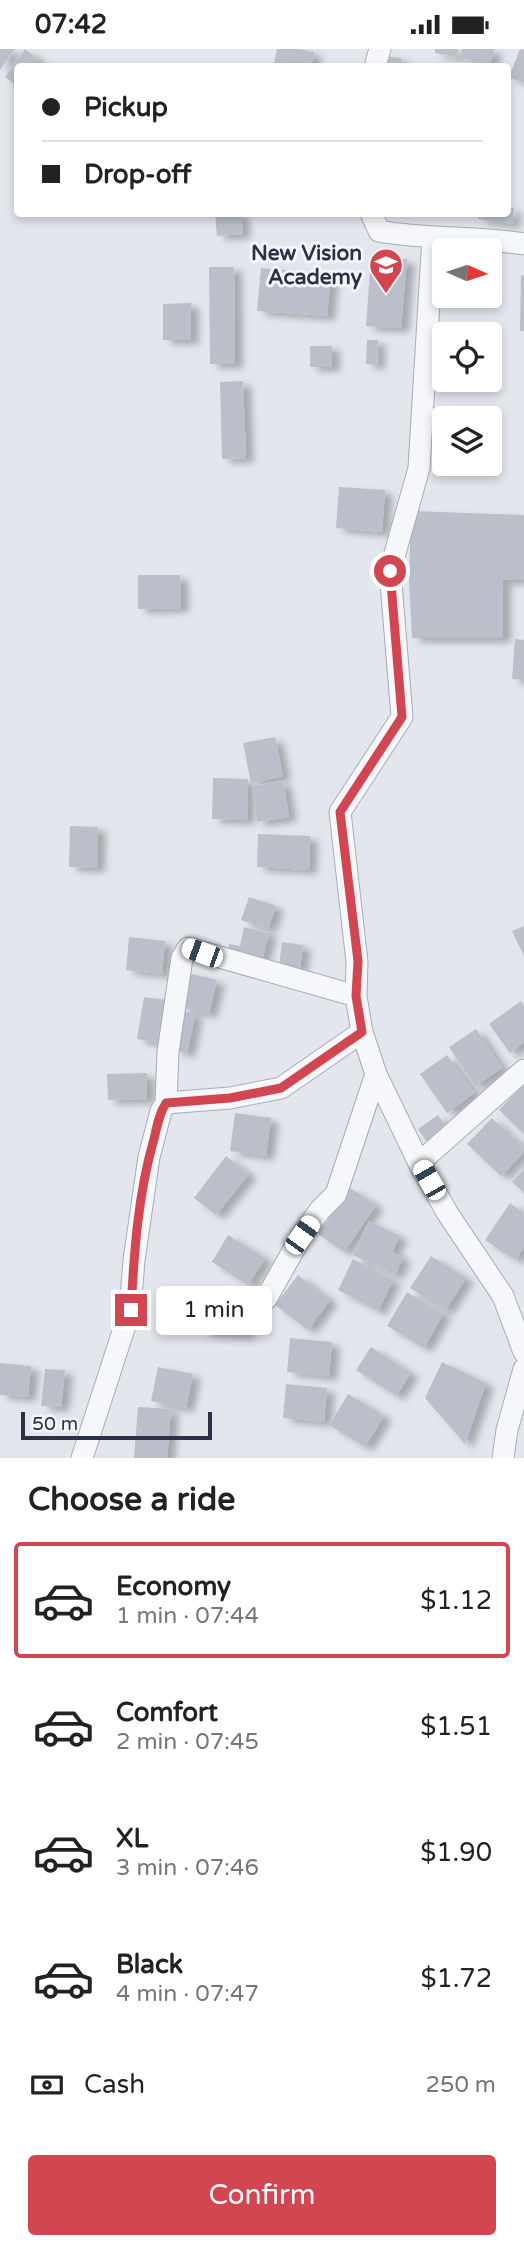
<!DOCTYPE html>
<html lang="en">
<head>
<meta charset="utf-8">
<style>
	:root { --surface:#fff; --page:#f2f2f2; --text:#222; --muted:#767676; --line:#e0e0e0; --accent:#d24652 }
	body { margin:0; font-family:"Varela Round",sans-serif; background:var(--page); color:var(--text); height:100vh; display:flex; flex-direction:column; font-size:26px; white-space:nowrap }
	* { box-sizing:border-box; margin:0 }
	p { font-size:23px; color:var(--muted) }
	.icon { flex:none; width:38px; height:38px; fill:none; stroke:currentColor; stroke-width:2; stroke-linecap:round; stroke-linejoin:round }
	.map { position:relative; height:1409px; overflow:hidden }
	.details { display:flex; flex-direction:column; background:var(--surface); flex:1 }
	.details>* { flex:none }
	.hud { position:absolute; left:14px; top:14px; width:497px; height:154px; border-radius:7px; box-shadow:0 4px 10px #0003; display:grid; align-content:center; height:154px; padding:0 28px; background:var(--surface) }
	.needle { width:46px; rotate:93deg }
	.controls { position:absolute; left:432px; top:189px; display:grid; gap:14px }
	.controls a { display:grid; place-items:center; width:70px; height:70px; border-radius:7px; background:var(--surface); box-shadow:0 4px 10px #0003; font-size:35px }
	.scale { position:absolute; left:21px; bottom:18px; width:191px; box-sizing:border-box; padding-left:7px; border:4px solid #2a3245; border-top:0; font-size:19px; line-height:24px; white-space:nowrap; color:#2a3245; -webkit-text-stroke:5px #f3f5f9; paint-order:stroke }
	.end { position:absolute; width:32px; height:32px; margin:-16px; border:9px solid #d24652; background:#fff; box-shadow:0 0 0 4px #fff }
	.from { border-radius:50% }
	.bubble { position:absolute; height:49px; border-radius:7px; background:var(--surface); box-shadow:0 4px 10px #0003; font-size:23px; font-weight:600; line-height:49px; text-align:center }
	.car { position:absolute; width:21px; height:42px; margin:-21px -10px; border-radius:9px; box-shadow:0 0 5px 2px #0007; background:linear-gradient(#fff 24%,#345 0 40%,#fff 0 76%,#345 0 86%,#fff 0) }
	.hud b { display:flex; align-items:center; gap:24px; height:66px; font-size:26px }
	.hud b+b { border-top:2px solid var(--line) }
	.hud i { width:18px; height:18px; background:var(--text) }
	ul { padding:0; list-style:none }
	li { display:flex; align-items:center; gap:21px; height:116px; margin:0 14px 10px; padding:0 14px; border:4px solid transparent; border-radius:7px }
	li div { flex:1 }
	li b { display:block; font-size:26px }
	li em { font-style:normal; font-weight:600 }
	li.active { border-color:var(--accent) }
	li>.icon { width:63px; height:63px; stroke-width:1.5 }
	h2 { padding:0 28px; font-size:32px; line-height:84px }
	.pay { display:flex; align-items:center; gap:18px; height:77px; padding:0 28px; font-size:26px }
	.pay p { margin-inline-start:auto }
	.primary-button { display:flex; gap:14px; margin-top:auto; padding:14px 28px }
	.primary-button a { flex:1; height:80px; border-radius:7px; background:var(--accent); color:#fff; font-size:28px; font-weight:600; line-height:80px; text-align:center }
	.status { display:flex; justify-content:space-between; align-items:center; height:49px; padding:0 35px; background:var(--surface); direction:ltr }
	.status svg { height:19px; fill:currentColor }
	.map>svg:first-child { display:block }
</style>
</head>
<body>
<div class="status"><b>07:42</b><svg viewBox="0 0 49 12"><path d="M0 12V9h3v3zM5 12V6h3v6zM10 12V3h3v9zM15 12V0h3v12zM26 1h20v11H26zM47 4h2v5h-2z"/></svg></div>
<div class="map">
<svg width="524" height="1409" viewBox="0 0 524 1409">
	<defs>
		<filter id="shadow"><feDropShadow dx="8" dy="4.5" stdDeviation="3.5" flood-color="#0004"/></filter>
	</defs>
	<rect width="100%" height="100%" fill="#e3e6ec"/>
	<path fill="#babfca" filter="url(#shadow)" d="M0 0H15L0 21Z
		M25 0 39 11 35 18H18V38L5 28Z
		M277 0H299L314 3 311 18H273Z
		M435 0H458L457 8 435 4Z
		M462 0H495L489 17 460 8Z
		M520 0 524 1V34L509 28Z
		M383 7 401 9V18H381Z
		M508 158 514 159 512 175 478 170 479 164H508Z
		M215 164H241L243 185 217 187Z
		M371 208 407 210 401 279 366 277Z
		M209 218H234L235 315H210Z
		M261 219 331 225 327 267 257 262Z
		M521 226 524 227V282H520Z
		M191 254V291H163V255Z
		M367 291H378L377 316 366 315Z
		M310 297H332V318H310Z
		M243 332 246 409 222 410 220 333Z
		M339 438 385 441 382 483 336 479Z
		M411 462 524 466V531H485L503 532V589H412L409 532Z
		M138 526H180L181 559 138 560Z
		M515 590 524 591V631L512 630Z
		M275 688 283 727 251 734 243 694Z
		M213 729 248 730 247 771 212 770Z
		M283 732 289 768 257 773 252 737Z
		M70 777 98 778 97 819 69 818Z
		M258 785 310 787 309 821 257 818Z
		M249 848 276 857 268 880 241 871Z
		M524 877V907L512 882Z
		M244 878 269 884 261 916 226 908 229 895 240 897Z
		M129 888 165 892 162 925 126 921Z
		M282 893 303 896 300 919 279 917Z
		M188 924 217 931 209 965 180 958Z
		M144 948 166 951 160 994 137 990Z
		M521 952 524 957V993L510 1004 489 975Z
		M182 962 195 965 187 1004 174 1001Z
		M476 980 502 1019 475 1037 449 998Z
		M447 1006 474 1044 447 1064 420 1025Z
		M147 1024V1050L108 1051 107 1025Z
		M522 1037 524 1038V1085L499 1061Z
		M235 1064 271 1069 266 1107 230 1102Z
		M438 1066 446 1077 426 1092 418 1080Z
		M492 1069 524 1099V1103L501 1127 467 1095Z
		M226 1107 249 1125 216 1166 194 1149Z
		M524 1120V1144L512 1133Z
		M350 1139 376 1156 344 1203 318 1185Z
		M510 1154 524 1164V1198L515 1211 485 1191Z
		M369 1172 400 1187 392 1203 403 1208 395 1226 353 1206Z
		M228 1186 265 1209 248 1236 212 1213Z
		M431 1207 466 1229 445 1262 410 1239Z
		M353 1210 393 1231 378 1262 338 1241Z
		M298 1226 330 1251 308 1281 275 1256Z
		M407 1243 443 1265 424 1299 387 1277Z
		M204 1250 248 1253 246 1286 202 1283Z
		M290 1289 332 1293 329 1327 287 1323Z
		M371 1298 411 1324 396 1347 356 1321Z
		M442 1313 486 1334 465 1395 425 1349Z
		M0 1314 31 1317 28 1348 0 1346Z
		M158 1318 193 1325 186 1359 151 1352Z
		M45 1320 65 1321 61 1358 41 1357Z
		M286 1335 327 1339 324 1373 283 1369Z
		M348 1345 384 1367 365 1398 329 1376Z
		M138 1358 171 1360 167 1409H134Z"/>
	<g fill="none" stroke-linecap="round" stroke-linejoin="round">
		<g stroke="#a8acb7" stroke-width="23">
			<path id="street" d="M375 18 380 0
				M371 164 379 182C427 191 476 187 524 195
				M356 947 188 899 182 909 168 1003 166 1054 230 1049 281 1039 362 983
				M524 1021 419 1114 448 1165 503 1247 524 1303
				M419 1114 376 1025 362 983 356 947 357 913 340 763 402 668 390 522 419 419 433 188
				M266 1250 302 1186 320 1161 336 1145 376 1025
				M82 1409 130 1261 134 1211 149 1108 161 1062 166 1054
				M503 1409 507 1381 524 1320"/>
		</g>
		<use href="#street" stroke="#f6f7fa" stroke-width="21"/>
	</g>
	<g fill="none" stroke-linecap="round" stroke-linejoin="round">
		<path stroke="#d24652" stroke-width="9" d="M131 1261C134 1204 138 1145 154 1090 157 1077 159 1065 166 1054L230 1049 281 1039 362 983 356 947 358 912 340 763 402 668 390 522"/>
	</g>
	<defs>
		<g id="school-pin" transform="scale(1.75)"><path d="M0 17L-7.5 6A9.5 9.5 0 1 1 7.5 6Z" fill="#d24652" stroke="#f3f5f9"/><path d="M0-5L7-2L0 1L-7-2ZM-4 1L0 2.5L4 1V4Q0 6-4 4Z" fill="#fff"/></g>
	</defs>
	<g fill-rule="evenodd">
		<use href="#school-pin" x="386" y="216"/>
	</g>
	<g text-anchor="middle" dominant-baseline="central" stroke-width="6" stroke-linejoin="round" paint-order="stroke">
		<g font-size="21" font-weight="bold" fill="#2a3245" stroke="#f3f5f9" text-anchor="end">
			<text x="362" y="204">New Vision<tspan x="362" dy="24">Academy</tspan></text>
		</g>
	</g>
</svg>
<div class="controls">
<a><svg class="needle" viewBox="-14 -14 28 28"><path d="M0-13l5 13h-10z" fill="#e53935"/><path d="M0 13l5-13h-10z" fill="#767676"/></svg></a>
<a><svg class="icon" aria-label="locate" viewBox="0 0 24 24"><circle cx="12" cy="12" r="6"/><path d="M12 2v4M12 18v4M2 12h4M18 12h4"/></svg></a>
<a><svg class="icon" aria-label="layers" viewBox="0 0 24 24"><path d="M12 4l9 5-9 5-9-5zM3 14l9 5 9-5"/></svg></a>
</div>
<div class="scale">50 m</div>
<i class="end from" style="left:390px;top:522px"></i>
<i class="end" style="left:131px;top:1261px"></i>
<div class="bubble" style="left:156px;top:1237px;width:116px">1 min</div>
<i class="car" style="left:202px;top:904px;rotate:290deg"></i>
<i class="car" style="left:429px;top:1131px;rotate:330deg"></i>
<i class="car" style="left:302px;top:1186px;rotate:36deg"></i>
<div class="hud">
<b><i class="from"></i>Pickup</b>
<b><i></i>Drop-off</b>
</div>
</div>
<section class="details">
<h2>Choose a ride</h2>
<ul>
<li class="active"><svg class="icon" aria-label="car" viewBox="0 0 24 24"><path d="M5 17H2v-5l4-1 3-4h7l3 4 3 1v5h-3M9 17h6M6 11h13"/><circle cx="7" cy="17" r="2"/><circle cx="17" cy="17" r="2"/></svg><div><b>Economy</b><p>1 min · 07:44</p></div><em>$1.12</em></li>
<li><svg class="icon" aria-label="car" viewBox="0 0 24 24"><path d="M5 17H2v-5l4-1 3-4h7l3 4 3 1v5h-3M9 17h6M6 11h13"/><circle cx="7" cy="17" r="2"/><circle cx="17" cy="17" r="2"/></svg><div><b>Comfort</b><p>2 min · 07:45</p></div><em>$1.51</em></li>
<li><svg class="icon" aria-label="car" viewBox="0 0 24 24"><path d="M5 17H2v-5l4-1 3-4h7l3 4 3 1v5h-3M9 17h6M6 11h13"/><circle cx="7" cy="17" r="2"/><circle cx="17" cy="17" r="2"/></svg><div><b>XL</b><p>3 min · 07:46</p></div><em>$1.90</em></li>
<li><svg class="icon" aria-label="car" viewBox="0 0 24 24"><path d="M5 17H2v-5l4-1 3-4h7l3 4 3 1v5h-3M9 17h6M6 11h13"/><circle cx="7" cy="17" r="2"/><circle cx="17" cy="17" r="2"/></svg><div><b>Black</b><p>4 min · 07:47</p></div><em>$1.72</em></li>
</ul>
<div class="pay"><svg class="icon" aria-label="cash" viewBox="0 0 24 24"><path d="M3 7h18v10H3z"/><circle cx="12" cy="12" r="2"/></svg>Cash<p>250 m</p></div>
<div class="primary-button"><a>Confirm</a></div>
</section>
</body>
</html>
